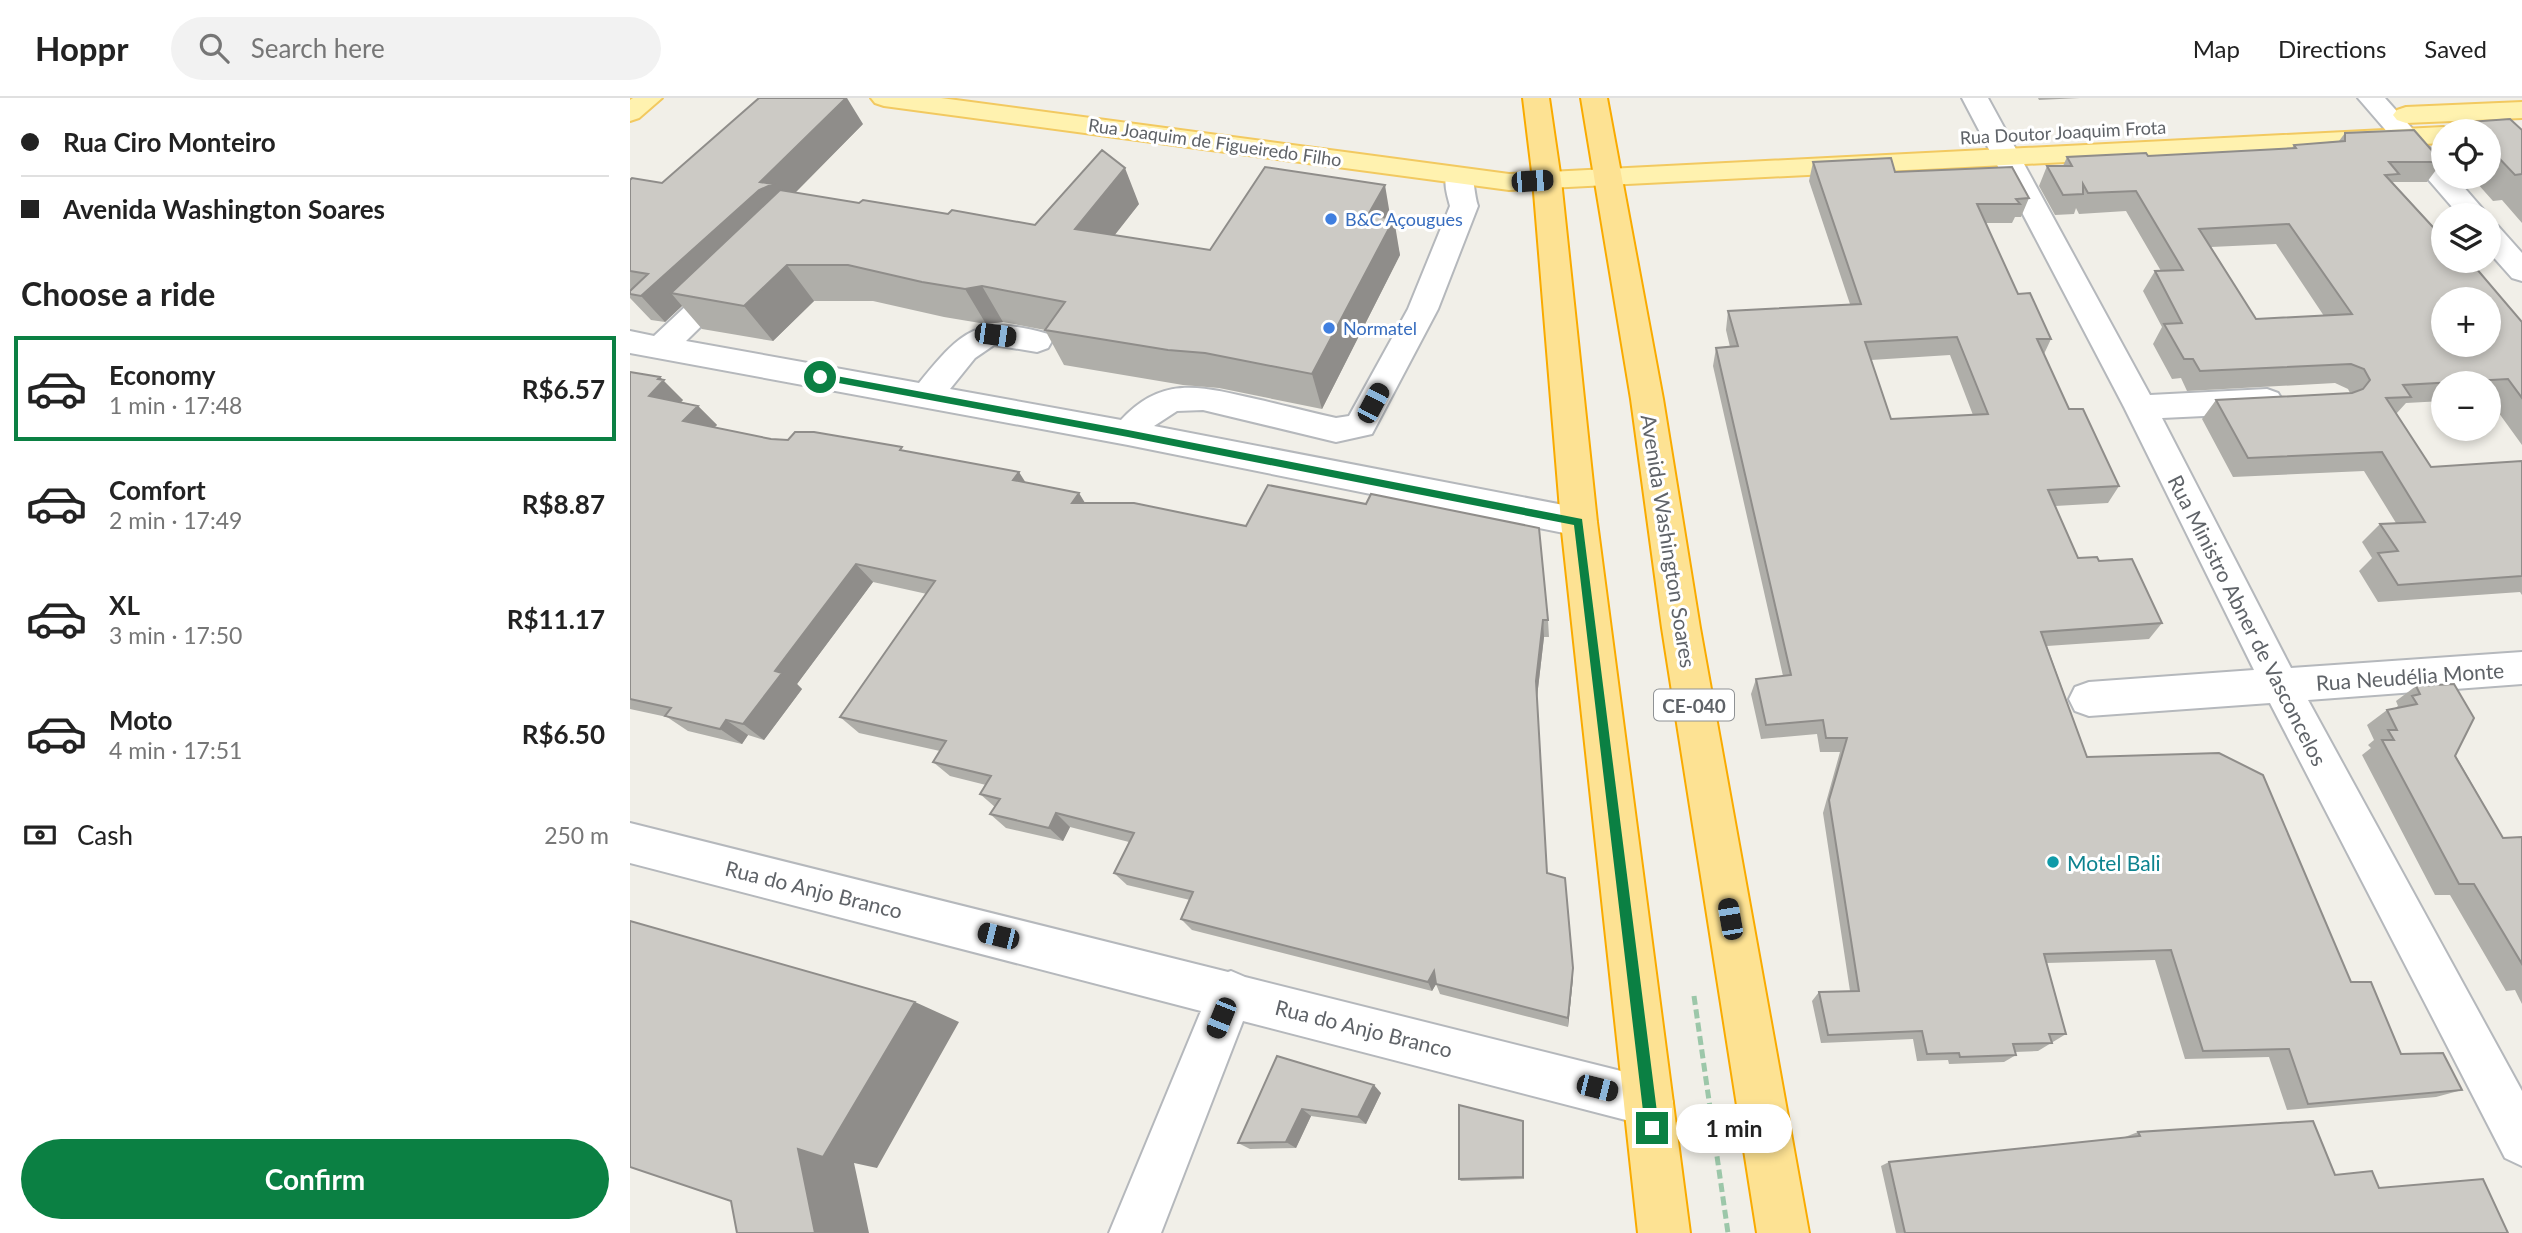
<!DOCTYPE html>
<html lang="en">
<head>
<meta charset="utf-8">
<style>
	:root { --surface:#fff; --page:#f2f2f2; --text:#222; --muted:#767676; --line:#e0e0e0; --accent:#0b8043 }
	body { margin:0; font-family:Lato,sans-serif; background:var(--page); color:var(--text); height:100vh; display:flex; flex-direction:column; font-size:26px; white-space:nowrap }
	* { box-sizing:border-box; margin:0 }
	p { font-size:23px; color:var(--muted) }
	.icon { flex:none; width:38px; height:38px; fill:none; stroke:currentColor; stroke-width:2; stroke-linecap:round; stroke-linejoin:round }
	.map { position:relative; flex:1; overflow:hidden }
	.sheet { display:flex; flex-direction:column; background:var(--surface); width:630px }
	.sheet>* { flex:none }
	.guide { display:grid; align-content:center; height:154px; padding:0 21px; background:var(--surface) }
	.tools { position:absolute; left:1801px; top:21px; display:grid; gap:14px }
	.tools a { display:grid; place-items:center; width:70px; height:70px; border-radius:50%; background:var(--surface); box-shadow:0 4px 10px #0003; font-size:35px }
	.end { position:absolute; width:32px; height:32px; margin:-16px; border:9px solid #0b8043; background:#fff; box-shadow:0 0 0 4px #fff }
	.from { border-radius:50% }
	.bubble { position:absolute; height:49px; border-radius:24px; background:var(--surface); box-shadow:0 4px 10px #0003; font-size:23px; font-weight:700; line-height:49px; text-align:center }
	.car { position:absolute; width:21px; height:42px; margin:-21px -10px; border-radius:9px; box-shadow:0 0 5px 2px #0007; background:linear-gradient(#222 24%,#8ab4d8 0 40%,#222 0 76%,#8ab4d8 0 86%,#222 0) }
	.guide b { display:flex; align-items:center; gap:24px; height:66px; font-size:26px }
	.guide b+b { border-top:2px solid var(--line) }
	.guide i { width:18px; height:18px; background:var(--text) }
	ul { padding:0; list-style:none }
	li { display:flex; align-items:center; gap:21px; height:105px; margin:0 14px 10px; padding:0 7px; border:4px solid transparent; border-radius:0px }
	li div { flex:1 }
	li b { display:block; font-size:26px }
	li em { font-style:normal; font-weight:700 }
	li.selected { border-color:var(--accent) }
	li>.icon { width:63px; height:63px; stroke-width:1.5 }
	h2 { padding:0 21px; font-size:32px; line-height:84px }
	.pay { display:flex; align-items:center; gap:18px; height:77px; padding:0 21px; font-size:26px }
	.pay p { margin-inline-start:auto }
	.primary-button { display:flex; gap:14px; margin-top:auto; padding:14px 21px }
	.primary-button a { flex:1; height:80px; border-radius:42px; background:var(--accent); color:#fff; font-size:28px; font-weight:700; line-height:80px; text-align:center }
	header { display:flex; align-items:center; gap:42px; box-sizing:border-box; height:98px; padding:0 35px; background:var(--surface); border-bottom:2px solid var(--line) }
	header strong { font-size:33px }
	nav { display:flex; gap:38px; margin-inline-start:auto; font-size:24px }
	.search { width:490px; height:63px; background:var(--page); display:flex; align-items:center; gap:18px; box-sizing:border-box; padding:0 24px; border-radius:38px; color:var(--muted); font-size:26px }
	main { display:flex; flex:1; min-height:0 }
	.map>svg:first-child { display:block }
</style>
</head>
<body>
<header>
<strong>Hoppr</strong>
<div class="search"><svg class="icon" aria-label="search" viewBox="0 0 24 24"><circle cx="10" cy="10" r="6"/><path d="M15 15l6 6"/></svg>Search here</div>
<nav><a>Map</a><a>Directions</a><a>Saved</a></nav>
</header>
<main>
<section class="sheet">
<div class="guide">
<b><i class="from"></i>Rua Ciro Monteiro</b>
<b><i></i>Avenida Washington Soares</b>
</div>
<h2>Choose a ride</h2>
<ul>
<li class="selected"><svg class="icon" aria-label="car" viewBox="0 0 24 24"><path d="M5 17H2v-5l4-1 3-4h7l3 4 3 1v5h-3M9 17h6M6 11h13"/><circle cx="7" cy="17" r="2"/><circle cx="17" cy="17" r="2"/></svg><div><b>Economy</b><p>1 min · 17:48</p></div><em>R$6.57</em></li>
<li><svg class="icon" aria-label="car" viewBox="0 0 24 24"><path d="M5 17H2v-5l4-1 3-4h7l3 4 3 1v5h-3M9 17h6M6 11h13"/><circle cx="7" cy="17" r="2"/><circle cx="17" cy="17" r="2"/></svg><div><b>Comfort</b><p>2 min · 17:49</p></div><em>R$8.87</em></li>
<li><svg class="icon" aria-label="car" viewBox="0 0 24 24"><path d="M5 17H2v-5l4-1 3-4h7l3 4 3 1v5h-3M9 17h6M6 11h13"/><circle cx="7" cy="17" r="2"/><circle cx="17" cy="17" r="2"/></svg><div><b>XL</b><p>3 min · 17:50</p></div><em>R$11.17</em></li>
<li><svg class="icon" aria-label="car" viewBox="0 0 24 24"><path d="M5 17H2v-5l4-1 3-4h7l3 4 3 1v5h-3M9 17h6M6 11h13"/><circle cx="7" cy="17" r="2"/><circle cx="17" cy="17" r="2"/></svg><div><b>Moto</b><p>4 min · 17:51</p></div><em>R$6.50</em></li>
</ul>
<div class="pay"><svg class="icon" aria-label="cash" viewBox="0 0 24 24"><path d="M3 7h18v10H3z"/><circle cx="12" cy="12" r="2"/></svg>Cash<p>250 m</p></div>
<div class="primary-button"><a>Confirm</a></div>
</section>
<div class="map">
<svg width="1892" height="1135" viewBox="0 0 1892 1135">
	<rect width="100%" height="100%" fill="#f1efe8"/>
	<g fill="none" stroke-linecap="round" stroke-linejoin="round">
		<g stroke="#b5b8bc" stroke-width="4">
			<path id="minor" d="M1332 0H1358L1520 297 1637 291 1648 295 1653 303 1648 311 1637 315 1532 320 1661 570 1892 554V586L1678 602 1892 993V1068L1875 1060 1640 605 1459 618 1445 613 1439 601 1445 589 1459 584 1624 572 1494 309Z
				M1728 0H1755L1813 65V79H1825L1858 117H1829Z
				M829 70 839 72C845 81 844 97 848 108L808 211 742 336 706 344 573 312 547 313 524 328 949 410 961 414 967 424 961 434 949 438 498 347 0 255V233L24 238 90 176 100 173 110 176 115 183 110 190 56 243 289 285C332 232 348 216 418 236L422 243 418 250 407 254 364 247 345 260 320 291 491 322C533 276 573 289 626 301 653 307 679 314 706 320L719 318 778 211 820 108C817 96 812 83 819 72Z
				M1858 125 1868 128 1892 155V183L1882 180 1858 153Z
				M0 725 598 874 601 873 615 879 1019 980 1036 987 1043 1004 1036 1021 1019 1028 613 923 531 1135H479L571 913 0 765Z"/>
		</g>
		<g stroke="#f2c960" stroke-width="4">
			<path id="major" d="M3 0H32L9 20 0 23V2Z
				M241 0H311L879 76 1813 29 1824 33H1813V45L879 92 254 8 245 5Z
				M1892 4V20L1776 25 1767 22 1763 17 1767 12 1776 9Z"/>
		</g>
		<g stroke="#f9ab00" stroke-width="4">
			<path id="highway" d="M893 0H919L931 82 967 424 1060 1135H1008L931 424 903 82Z
				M951 0H977L1033 301 1070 530 1179 1135H1127L1032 530 1001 301Z"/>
		</g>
		<path stroke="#9cc7a9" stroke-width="5" stroke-dasharray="9 4.5" stroke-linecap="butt" d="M1064 898 1098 1135"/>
		<use href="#minor" fill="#fff" fill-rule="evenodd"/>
		<use href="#major" fill="#fff2af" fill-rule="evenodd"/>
		<use href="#highway" fill="#fde293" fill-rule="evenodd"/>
	</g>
	<path fill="#afaea9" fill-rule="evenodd" d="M1408 0H1450L1409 2Z
		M1824 25 1892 32V125L1872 102 1863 103 1846 84H1833L1827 79H1858V33H1818Z
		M233 26 165 95 229 105 405 127 509 106 484 138 580 152 761 121 770 157 692 311 589 290 553 287 434 267 415 232 373 224 356 226 314 219 243 203H184L143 243 72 231 52 208 35 224 21 222 0 200V82L32 85Z
		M1715 35 1812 64 1797 84H1763V85L1892 224V347L1858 300V285H1813V303L1776 305 1766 316 1801 369 1892 363V497L1890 494 1748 504 1729 473 1742 460 1732 444 1750 426 1766 425 1734 373 1603 379 1572 321 1586 302 1720 295 1718 291 1705 285 1557 293 1551 280 1542 281 1523 246 1532 229 1513 193 1525 173H1531L1496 113 1449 116 1446 110 1444 116 1425 117 1409 88 1417 68H1433L1437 59 1518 58 1662 50 1664 47 1709 43ZM1646 146 1694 218 1626 221 1581 149Z
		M1813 39V61L1804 51Z
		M1183 64 1265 74 1399 100 1391 119H1385L1382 125H1356L1388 196 1421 241 1414 256 1439 311 1489 388 1478 405 1425 408 1448 460 1469 463 1532 525 1519 541 1417 548 1457 659 1721 884 1771 956 1832 992 1806 999 1657 1012 1639 959 1555 961 1525 862 1416 865 1436 936 1408 953 1385 954 1386 957 1374 964 1319 966 1318 962 1287 963 1283 941 1191 945 1182 903 1189 894 1220 893 1193 715 1210 654H1190L1187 636 1131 641 1121 596 1126 581 1153 578 1083 268 1086 250 1100 249 1096 232 1098 213 1220 206 1179 83ZM1320 257 1343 317 1261 321 1241 262Z
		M0 274 53 302 51 304 68 308 87 327 84 329 141 341 275 353 395 384 456 405 918 522 919 539H914L907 599 917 775 943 880 938 929 810 896 806 886 802 893 562 832 551 821 560 802 497 787 484 775 499 744 440 729 433 743 376 730 360 716 365 709 350 696 356 687 320 678 303 664 310 653 229 635 210 619 297 496 243 484 167 586 172 591 134 642 118 637 112 646 58 633 37 619 0 611Z
		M1786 588 1873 740 1892 739V906L1885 892 1876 893 1820 797H1805L1732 657 1741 650 1738 647 1744 642 1737 627 1757 612 1764 611 1768 608 1766 603Z
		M647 958 751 995 736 1026 681 1018 666 1050 620 1051 608 1045Z
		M894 1026V1081L831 1083 829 1081Z
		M1508 1034 1705 1077 1749 1090 1878 1135H1266L1251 1068 1259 1064 1495 1040V1039Z"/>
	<path fill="#8f8d8a" d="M211 0H217L233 26 156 104 41 195 52 208 35 224 11 198 130 84Z
		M495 70 509 106 461 167 445 131Z
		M755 87 761 123 738 117Z
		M764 121 770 157 692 311 682 276Z
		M157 167 184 203 143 243 114 208Z
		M352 188 373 224 356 226 335 191Z
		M30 279 53 302 38 317 19 298Z
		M68 308 87 327 72 342 53 323Z
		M389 374 401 393 383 382Z
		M449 395 460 413 442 405Z
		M226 466 243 484 167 586 172 591 134 642 113 626 145 573Z
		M913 522 914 539 907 599 906 583Z
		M96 622 118 637 112 646 90 631Z
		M426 715 440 729 433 743 419 730Z
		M943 870V880L938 929V920Z
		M804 873 808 883 802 893 798 884Z
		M285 904 329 924 247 1070 224 1065 239 1135H185L168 1051Z
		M744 987 751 995 736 1026 728 1019Z
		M672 1011 681 1018 666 1050 656 1044Z
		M893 1023 894 1026V1081L893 1079Z"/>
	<path fill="#cccac5" stroke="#8f8d8a" stroke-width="2" fill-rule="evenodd" d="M129 0H216L130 84 143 86 129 92 11 198 0 196V193L18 176 0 173V82L2 80 32 85Z
		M1880 21 1892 32V76L1885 77 1867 58H1858V33H1831L1824 25Z
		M1784 32 1812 64H1759L1769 76 1755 77 1813 140V163H1840L1892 224V300L1878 281 1773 287 1781 299 1756 300 1801 369 1892 363V478L1768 487 1748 455 1768 453 1750 426 1795 424 1752 354 1618 360 1586 302 1722 295 1733 291 1740 282 1734 271 1721 266 1570 273 1563 261H1554L1534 226 1552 225 1525 173 1553 172 1506 93 1458 95 1453 86V96L1433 97 1417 68H1442L1437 59 1516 55 1518 58 1666 50 1664 47 1715 43V35ZM1659 126 1722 216 1626 221 1569 131ZM1813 201H1858V247H1813Z
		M472 52 495 70 445 131 580 152 635 69 755 87 738 117 764 121 682 276 575 255 538 252 415 232 435 204 352 188 335 191 292 184 218 167H157L114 208 41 195 150 92 229 105 233 102 318 116 322 112 405 127Z
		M1261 60 1265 74 1382 69 1399 100 1386 101 1390 106H1347L1388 196 1400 195 1421 241H1407L1439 311H1453L1489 388 1418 392 1448 460 1467 459 1469 463 1502 461 1532 525 1411 534 1457 659 1589 655 1633 677 1721 884H1741L1771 956 1813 955 1832 992 1678 1006 1659 951 1573 953 1541 852 1414 856 1436 936H1419L1422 945 1383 946 1386 957 1330 959 1329 955 1297 956 1292 933 1198 937 1189 894 1229 893 1199 702 1217 640H1196L1193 622 1136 627 1126 581 1161 577 1086 250 1108 248 1098 213 1231 206 1183 64ZM1327 239 1358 316 1261 321 1235 244Z
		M0 274 30 279 28 281 34 282 19 298 68 308 53 323 141 341 158 342 165 334H184L272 349 270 352 389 374 383 382 449 395 442 405H504L616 428 638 387 736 406 741 396 909 430 918 522H913L906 583 917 775 935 780 943 870 938 920 806 886 804 873 798 884 551 821 563 794 484 775 504 735 426 715 419 730 360 716 370 701 350 696 361 678 303 664 316 643 210 619 305 483 226 466 145 573 152 575 113 626 96 622 90 631 35 618 41 610 0 601Z
		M1824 586 1844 620 1825 658 1873 740 1892 739V866L1844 786H1829L1752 642H1764L1758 632H1767L1757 612 1787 606 1782 598 1790 596 1786 588Z
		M0 823 285 904 193 1059 168 1051 185 1135H107L101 1103 0 1069Z
		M647 958 744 987 728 1019 672 1011 656 1044 608 1045Z
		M829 1007 893 1023V1079L829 1081Z
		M1683 1023 1705 1077 1742 1073 1749 1090 1853 1081 1878 1135H1275L1259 1064 1510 1038 1508 1034Z"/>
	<path fill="#0b8043" d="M190 275 498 332 952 421 1029 1030 1027 1035 1022 1037 1017 1035 1015 1030 944 427 498 339 187 281 186 279Z"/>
	<g fill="#3f7fe0" stroke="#fff" stroke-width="2.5">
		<circle cx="701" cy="121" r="7"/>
		<circle cx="699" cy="230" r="7"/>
	</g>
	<circle fill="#0f9aa8" stroke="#fff" stroke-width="2.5" cx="1423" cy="764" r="7"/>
	<g text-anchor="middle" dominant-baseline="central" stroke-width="6" stroke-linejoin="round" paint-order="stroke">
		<g font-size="18" fill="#5f6368" stroke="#fff">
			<text transform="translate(1433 34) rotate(-3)">Rua Doutor Joaquim Frota</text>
			<text transform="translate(585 44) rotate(8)">Rua Joaquim de Figueiredo Filho</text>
		</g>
		<g font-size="18" fill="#366cbe" stroke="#fff" text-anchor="start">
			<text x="715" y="121">B&amp;C Açougues</text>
			<text x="713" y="230">Normatel</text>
		</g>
		<rect fill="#fff" stroke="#8f9295" stroke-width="2" x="1024" y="591.5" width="80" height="31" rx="5"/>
		<g font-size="19" font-weight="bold" fill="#5f6368">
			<text x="1064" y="607">CE-040</text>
		</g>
		<g font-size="21" fill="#5f6368" stroke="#fff">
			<text transform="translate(1039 443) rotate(81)">Avenida Washington Soares</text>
			<text transform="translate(1618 522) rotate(63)">Rua Ministro Abner de Vasconcelos</text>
			<text transform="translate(1780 578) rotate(-4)">Rua Neudélia Monte</text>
			<text transform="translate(184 791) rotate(14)">Rua do Anjo Branco</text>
			<text transform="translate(734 930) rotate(14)">Rua do Anjo Branco</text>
		</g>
		<g font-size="21" fill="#0d838f" stroke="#fff" text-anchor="start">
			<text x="1437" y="764">Motel Bali</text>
		</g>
	</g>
</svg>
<div class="tools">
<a><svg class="icon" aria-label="locate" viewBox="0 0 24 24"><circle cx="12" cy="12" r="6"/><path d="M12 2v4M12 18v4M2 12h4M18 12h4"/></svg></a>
<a><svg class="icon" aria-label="layers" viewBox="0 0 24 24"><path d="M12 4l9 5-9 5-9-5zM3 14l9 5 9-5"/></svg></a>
<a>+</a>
<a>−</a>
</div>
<i class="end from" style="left:190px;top:279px"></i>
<i class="end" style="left:1022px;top:1030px"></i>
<div class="bubble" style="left:1046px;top:1006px;width:116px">1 min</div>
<i class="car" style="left:902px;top:83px;rotate:86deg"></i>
<i class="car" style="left:365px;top:237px;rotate:98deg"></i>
<i class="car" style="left:743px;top:305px;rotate:28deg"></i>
<i class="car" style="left:1100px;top:821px;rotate:350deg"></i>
<i class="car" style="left:368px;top:838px;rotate:284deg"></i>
<i class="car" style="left:591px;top:920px;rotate:202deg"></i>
<i class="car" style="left:967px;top:990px;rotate:104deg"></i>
</div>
</main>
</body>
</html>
